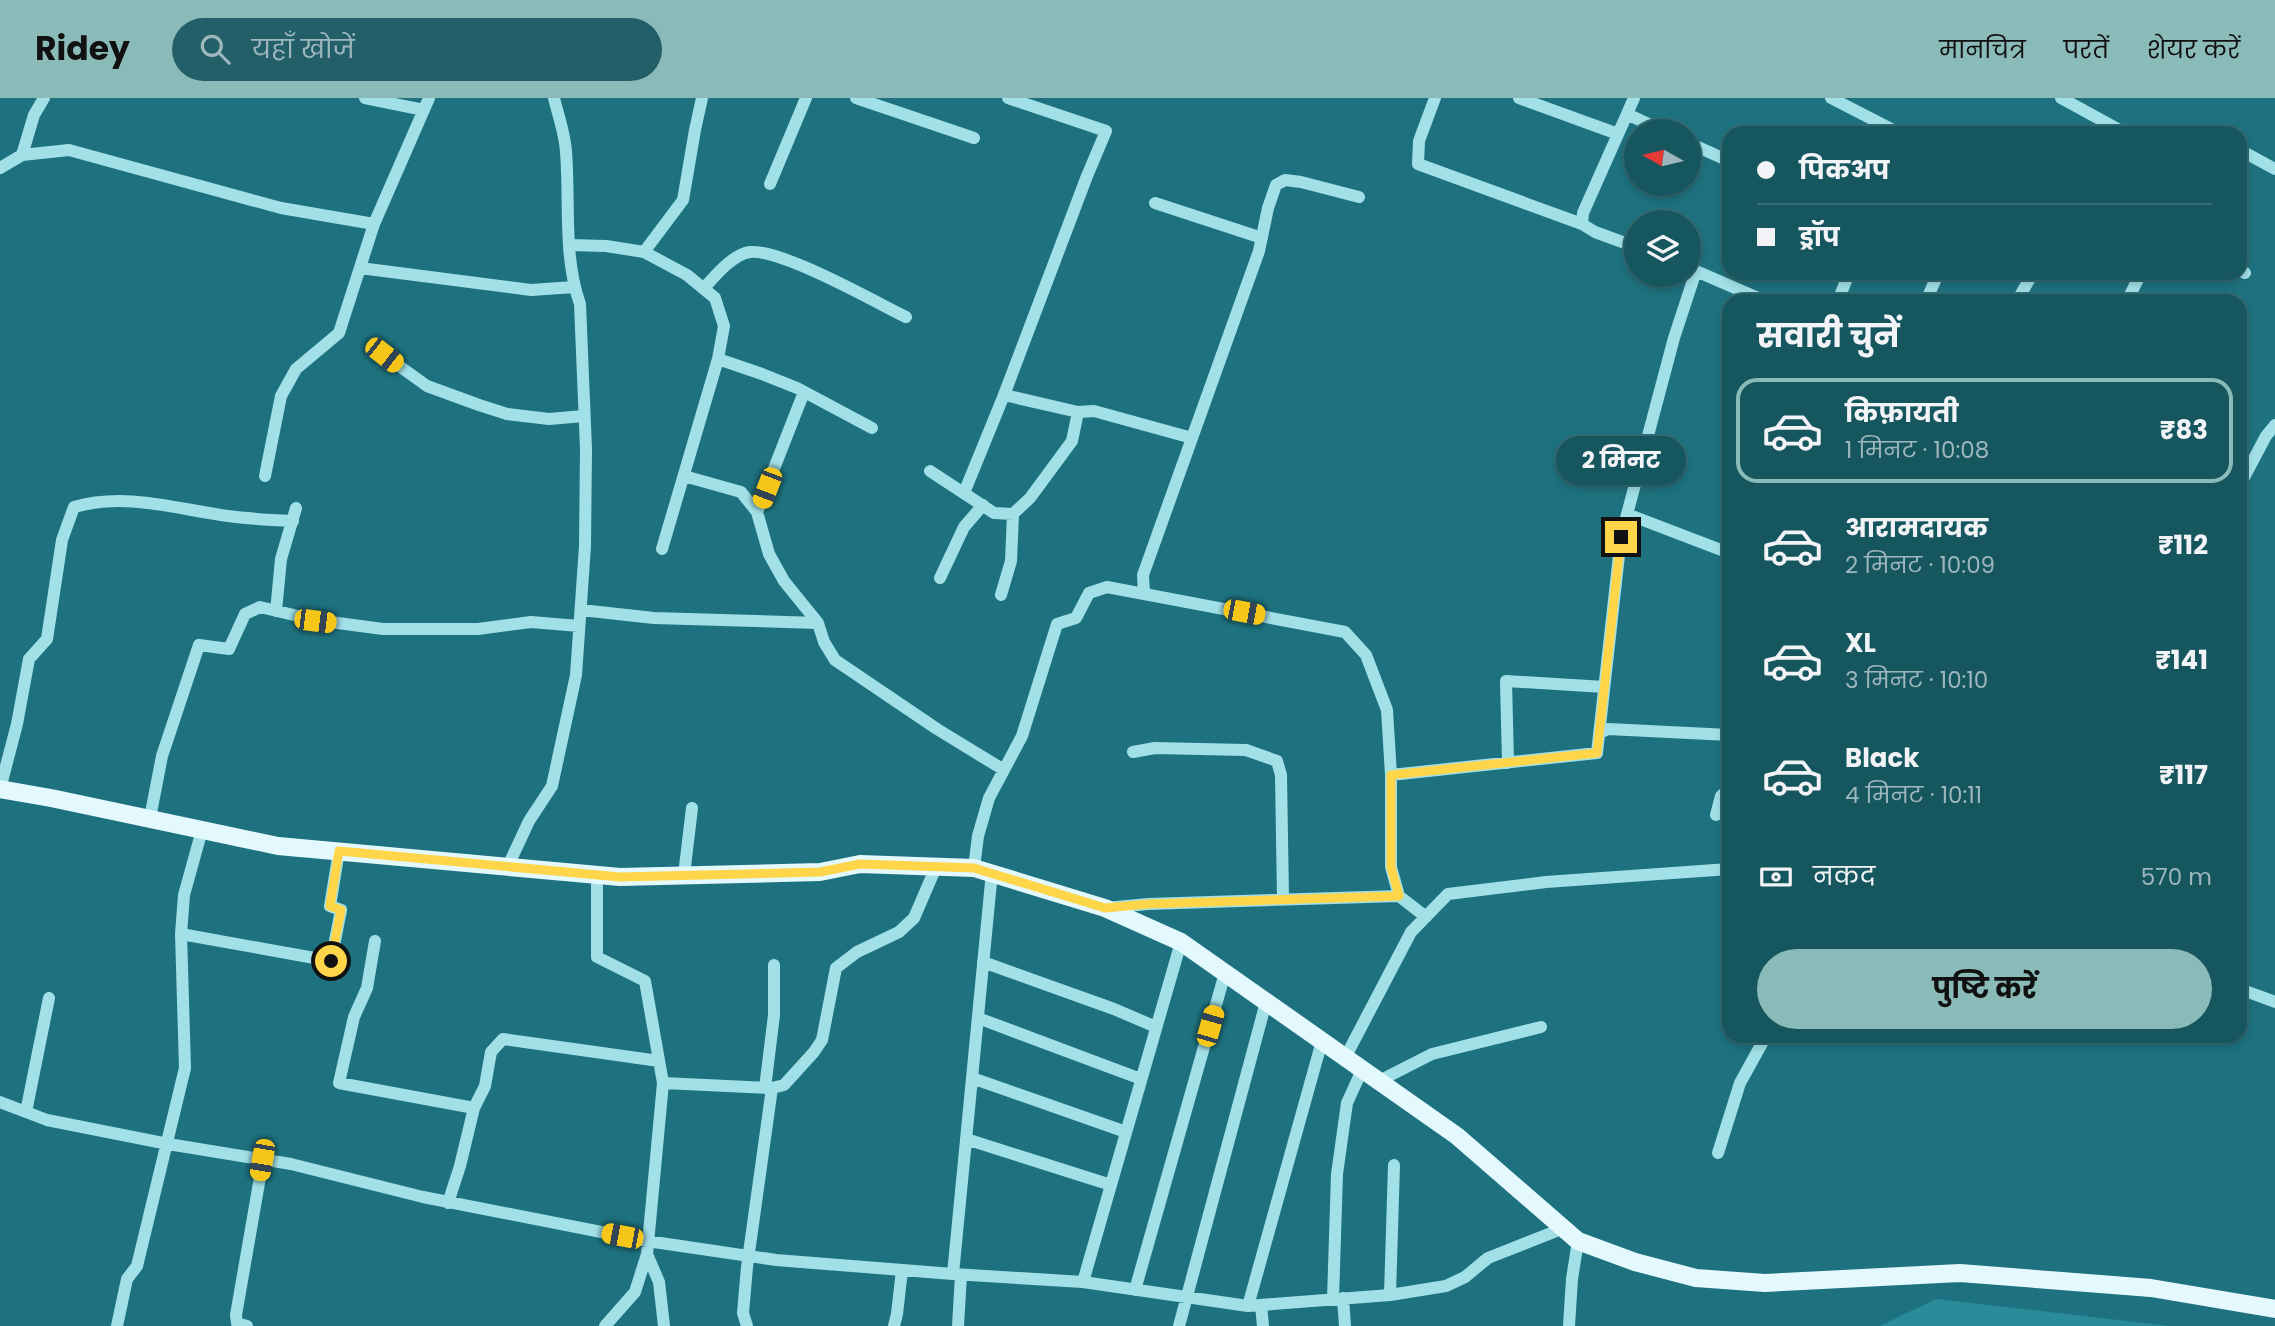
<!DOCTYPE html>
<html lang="hi">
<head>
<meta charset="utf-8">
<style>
	:root { --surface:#16565f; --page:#235f68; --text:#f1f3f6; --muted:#9eb7bd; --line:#356c74; --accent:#8bbbb9 }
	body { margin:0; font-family:Poppins,"Noto Sans Devanagari",sans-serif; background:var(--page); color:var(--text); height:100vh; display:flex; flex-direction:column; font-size:26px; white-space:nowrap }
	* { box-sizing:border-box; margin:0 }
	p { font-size:23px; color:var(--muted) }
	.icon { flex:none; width:38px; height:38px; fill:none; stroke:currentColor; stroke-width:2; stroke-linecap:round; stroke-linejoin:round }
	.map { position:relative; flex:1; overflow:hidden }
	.details { position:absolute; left:1722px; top:196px; width:525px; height:749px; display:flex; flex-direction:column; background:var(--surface); border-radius:21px; box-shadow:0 4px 10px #0003,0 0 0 2px var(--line) }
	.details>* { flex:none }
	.guide { position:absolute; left:1722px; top:28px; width:525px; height:154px; border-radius:21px; box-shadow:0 4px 10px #0003,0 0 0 2px var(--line); display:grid; align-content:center; height:154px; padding:0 35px; background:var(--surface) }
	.needle { width:46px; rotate:278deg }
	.controls { position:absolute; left:1624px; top:21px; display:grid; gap:14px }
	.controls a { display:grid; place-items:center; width:77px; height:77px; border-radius:50%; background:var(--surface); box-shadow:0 4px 10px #0003,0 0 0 2px var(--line); font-size:35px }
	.end { position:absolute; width:32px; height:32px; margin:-16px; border:9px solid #ffd54a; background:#111; box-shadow:0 0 0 4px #111 }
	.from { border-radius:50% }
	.bubble { position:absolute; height:49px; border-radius:24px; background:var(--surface); box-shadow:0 4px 10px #0003,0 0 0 2px var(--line); font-size:23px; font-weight:700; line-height:49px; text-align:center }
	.car { position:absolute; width:21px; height:42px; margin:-21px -10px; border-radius:9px; box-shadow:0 0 5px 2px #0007; background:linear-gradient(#f5c518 24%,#345 0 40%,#f5c518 0 76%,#345 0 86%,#f5c518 0) }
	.guide b { display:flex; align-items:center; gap:24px; height:66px; font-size:26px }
	.guide b+b { border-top:2px solid var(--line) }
	.guide i { width:18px; height:18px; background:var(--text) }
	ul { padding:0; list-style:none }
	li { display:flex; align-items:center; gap:21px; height:105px; margin:0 14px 10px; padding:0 21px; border:4px solid transparent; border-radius:21px }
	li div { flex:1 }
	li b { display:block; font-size:26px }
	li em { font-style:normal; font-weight:700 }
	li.current { border-color:var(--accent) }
	li>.icon { width:63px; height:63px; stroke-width:1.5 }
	h2 { padding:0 35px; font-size:32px; line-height:84px }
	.pay { display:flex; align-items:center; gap:18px; height:77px; padding:0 35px; font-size:26px }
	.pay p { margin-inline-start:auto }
	.primary-button { display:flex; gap:14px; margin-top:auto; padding:14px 35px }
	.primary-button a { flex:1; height:80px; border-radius:42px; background:var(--accent); color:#111; font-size:28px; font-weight:700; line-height:80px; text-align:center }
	header { display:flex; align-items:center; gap:42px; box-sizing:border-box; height:98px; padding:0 35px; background:var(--accent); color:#111 }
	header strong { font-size:33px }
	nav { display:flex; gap:38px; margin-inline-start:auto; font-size:24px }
	.search { width:490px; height:63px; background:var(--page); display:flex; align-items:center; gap:18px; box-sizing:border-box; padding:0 24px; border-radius:38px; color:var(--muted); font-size:26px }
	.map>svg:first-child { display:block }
</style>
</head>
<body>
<header>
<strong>Ridey</strong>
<div class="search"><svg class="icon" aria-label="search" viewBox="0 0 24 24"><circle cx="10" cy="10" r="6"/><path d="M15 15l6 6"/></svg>यहाँ खोजें</div>
<nav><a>मानचित्र</a><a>परतें</a><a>शेयर करें</a></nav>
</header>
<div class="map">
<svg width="2275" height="1228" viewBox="0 0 2275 1228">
	<rect width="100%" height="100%" fill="#1e727f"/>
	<path fill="#2a8c9a" d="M1936 1201 2170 1228H1880Z"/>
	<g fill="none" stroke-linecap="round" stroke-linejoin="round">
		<path stroke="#a2e0e8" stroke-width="12" d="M365 0 424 12
			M856 0 974 40
			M1008 0 1106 33 1087 78 1004 297 1078 314 1094 313 1192 340
			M1435 0 1419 43 1418 66 1582 126
			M1519 0 1618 36
			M1634 0 1627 16 1663 33
			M1831 0 1899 35
			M2061 0 2125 35
			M1627 16 1583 115 1582 126 1595 134 1636 149
			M1689 45 1729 63
			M2240 52 2275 71
			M22 57 34 17 44 0
			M0 70 22 57 69 52 281 110 374 126 429 0
			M770 86 806 0
			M1155 105 1262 140
			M569 147 606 148 644 154 687 177 715 200 724 228 718 261 662 451
			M644 154 683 102 695 32 702 0
			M360 170 531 192 574 189
			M2240 172 2245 175
			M1696 173 1765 203
			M704 190C715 178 733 156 750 154 782 151 875 204 906 219
			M1838 203 1849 175
			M1926 203 1938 176 1936 175
			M2017 203 2033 175
			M2127 203 2141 175
			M384 257 427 288 479 307 507 316 549 321 584 318
			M718 261 762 276 797 290 872 330
			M930 373 994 415 1013 416 1030 400 1072 343 1078 314
			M265 378 281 298 296 271 339 235 374 126
			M684 378 741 394 757 414 769 456 784 483 818 525 824 544 835 562 937 631 1004 672
			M2240 387 2266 338 2275 327
			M964 395 1004 297
			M757 414 804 294
			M1627 416 1729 455
			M940 480 964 429 983 407
			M1144 495 1143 477 1259 153 1268 110 1276 87 1285 82 1301 84 1359 99
			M1001 497 1011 463 1013 416
			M581 512 654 520 818 525
			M276 513 281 461 296 410
			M1600 635 1608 631 1729 637
			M1133 654 1155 650 1246 652 1277 663 1281 677 1283 801
			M1508 665 1506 583 1604 589
			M1391 677V769L1399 798 1426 819
			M0 691 17 626 29 561 47 541 62 442 74 409C126 394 176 411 228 418 250 421 271 422 293 423
			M1716 717 1721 698 1729 691
			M150 720 162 658 199 547 229 551 245 516 260 509 315 522 383 531H478L531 524 579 528
			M508 768 529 723 552 688 576 577 585 448 586 351 580 206C563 158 570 104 566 54 565 36 558 17 554 0
			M974 770 978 738 989 700 1022 638 1057 526 1076 520 1089 495 1107 489 1345 534 1366 557 1387 612 1391 677 1597 655 1621 439 1674 240 1696 173 1689 170
			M597 776V859L645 883 663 985 647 1156 635 1194 605 1228
			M684 777 692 710
			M1106 810 1148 806 1399 798
			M181 836 331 863 341 812 330 808 339 753
			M375 843 367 890 354 919 339 985 474 1010
			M983 864 1114 911 1156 929
			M2240 891 2275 904
			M978 920 1141 981
			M1345 960 1411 834 1448 796 1546 784 1729 771
			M972 980 1126 1034
			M1379 983 1432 956 1541 929
			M663 985 771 990
			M765 990 774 917V867
			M0 1004 47 1022 168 1046 291 1066 423 1099 647 1143 776 1162 953 1176 1083 1184 1248 1208 1390 1197 1446 1188 1465 1179 1488 1160 1564 1130
			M26 1014 49 900
			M966 1041 1111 1087
			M1718 1055 1740 985 1766 938
			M448 1105 460 1068 474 1010 485 988 491 954 503 941 659 963
			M647 1156 659 1184 664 1228
			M953 1176 992 774
			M1083 1184 1181 844
			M1135 1192 1225 875
			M1390 1197 1394 1067
			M1343 1200 1345 1228
			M1333 1201 1337 1076 1347 1005 1362 972
			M1261 1207 1263 1228
			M1248 1208 1322 943
			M117 1228 127 1181 137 1168 185 970 181 836 184 797 202 732
			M247 1228 237 1225 236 1217 263 1062
			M747 1228 743 1215 747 1169 772 990 784 987 814 954 822 942 836 870 857 854 899 834 914 820 936 769
			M894 1228 897 1216 902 1172
			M958 1228 961 1177
			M1179 1228 1266 904
			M1569 1228 1572 1181 1578 1143"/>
		<path stroke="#e4f9fe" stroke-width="18" d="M0 691 51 700 278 748 620 779 820 774 860 766 974 770 1105 810 1181 844 1457 1038 1578 1143 1635 1164 1696 1180 1765 1185 1960 1175 2151 1190 2275 1211"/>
	</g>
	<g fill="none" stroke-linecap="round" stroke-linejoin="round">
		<path stroke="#ffd54a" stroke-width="9" d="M331 863 341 812 330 808 339 753 620 779 820 774 860 766 974 770 1105 810 1148 806 1399 798 1391 769V677L1597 655 1621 439"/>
	</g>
</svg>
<div class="controls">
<a><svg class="needle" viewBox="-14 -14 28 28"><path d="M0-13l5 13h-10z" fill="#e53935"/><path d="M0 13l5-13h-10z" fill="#9eb7bd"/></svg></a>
<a><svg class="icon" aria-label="layers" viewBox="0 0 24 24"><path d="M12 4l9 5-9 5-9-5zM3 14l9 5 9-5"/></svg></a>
</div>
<i class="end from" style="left:331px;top:863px"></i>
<i class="end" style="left:1621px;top:439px"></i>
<div class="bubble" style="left:1556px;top:338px;width:130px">2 मिनट</div>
<i class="car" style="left:384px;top:257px;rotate:128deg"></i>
<i class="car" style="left:767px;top:390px;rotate:201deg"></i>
<i class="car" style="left:1244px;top:514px;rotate:101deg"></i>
<i class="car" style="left:315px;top:523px;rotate:97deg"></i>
<i class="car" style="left:1210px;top:928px;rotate:16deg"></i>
<i class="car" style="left:262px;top:1062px;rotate:190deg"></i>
<i class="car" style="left:622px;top:1138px;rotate:281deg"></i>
<div class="guide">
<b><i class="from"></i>पिकअप</b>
<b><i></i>ड्रॉप</b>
</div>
<section class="details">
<h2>सवारी चुनें</h2>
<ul>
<li class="current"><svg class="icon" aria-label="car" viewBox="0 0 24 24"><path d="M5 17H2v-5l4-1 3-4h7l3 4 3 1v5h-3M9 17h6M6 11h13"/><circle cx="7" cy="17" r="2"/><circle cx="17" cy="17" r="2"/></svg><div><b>किफ़ायती</b><p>1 मिनट · 10:08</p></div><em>₹83</em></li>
<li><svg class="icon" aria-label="car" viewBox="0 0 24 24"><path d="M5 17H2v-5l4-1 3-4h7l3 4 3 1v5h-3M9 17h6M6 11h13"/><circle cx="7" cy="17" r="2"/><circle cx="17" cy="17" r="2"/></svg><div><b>आरामदायक</b><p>2 मिनट · 10:09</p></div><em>₹112</em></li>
<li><svg class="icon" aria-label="car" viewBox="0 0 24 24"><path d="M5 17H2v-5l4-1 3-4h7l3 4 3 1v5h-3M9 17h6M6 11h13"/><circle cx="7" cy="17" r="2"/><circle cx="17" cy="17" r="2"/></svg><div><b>XL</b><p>3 मिनट · 10:10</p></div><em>₹141</em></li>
<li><svg class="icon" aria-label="car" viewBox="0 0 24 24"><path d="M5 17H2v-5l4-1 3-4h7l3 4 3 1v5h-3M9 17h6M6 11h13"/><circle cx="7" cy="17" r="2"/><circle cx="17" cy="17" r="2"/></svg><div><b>Black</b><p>4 मिनट · 10:11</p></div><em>₹117</em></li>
</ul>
<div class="pay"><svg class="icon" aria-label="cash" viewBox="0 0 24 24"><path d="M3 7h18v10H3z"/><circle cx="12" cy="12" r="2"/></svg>नकद<p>570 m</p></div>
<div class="primary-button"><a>पुष्टि करें</a></div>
</section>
</div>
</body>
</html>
